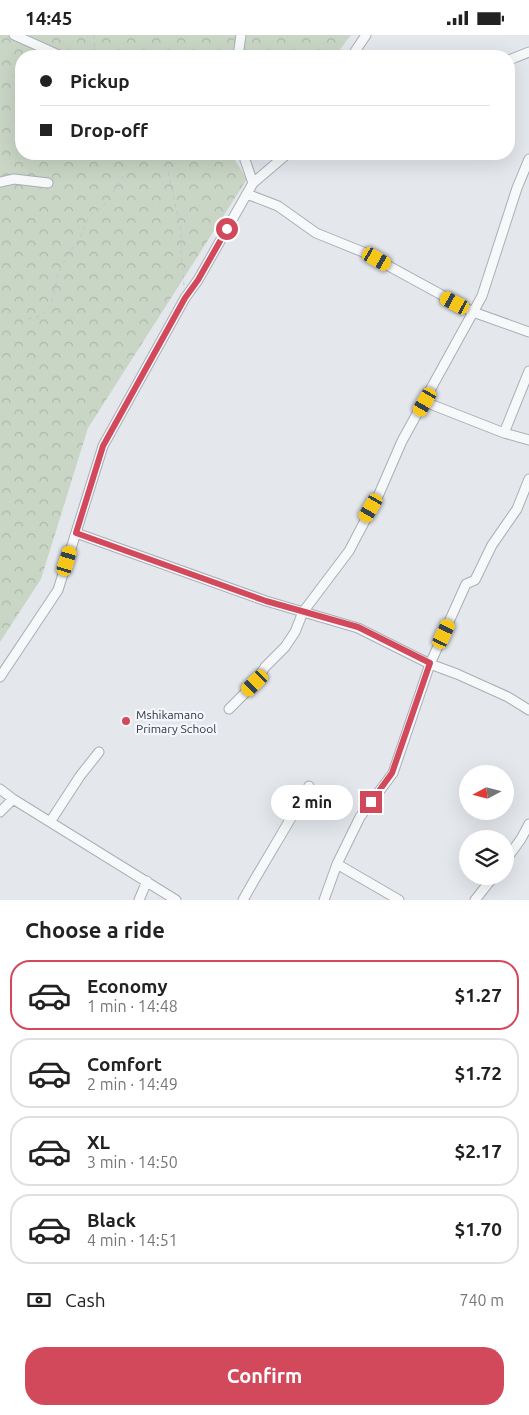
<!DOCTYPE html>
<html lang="en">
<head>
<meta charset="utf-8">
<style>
	:root { --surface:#fff; --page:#f2f2f2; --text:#222; --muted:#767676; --line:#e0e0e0; --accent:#d1495b }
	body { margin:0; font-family:Ubuntu,sans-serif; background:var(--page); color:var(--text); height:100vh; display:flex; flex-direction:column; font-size:19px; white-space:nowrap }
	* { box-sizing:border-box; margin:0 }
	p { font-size:16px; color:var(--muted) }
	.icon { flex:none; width:28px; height:28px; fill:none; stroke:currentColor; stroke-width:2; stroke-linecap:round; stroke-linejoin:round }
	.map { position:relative; height:865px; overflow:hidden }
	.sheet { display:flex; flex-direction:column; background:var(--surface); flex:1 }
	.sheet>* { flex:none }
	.top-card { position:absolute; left:15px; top:15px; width:500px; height:110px; border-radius:20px; box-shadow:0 5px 20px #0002; display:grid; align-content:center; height:110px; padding:0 25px; background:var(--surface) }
	.needle { width:32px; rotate:263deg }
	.controls { position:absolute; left:459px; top:730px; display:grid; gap:10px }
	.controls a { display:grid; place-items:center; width:55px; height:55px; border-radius:50%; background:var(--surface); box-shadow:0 5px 20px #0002; font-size:25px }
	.end { position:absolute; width:22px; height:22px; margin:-11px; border:6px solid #d1495b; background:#fff; box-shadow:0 0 0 2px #fff }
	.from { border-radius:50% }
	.bubble { position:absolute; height:35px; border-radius:18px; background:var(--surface); box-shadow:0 5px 20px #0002; font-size:16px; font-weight:600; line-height:35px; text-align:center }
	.car { position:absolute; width:15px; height:30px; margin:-15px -8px; border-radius:6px; box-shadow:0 0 4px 1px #0007; background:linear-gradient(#f5c518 24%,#345 0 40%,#f5c518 0 76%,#345 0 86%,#f5c518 0) }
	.top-card b { display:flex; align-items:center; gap:18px; height:48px; font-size:19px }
	.top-card b+b { border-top:1px solid var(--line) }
	.top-card i { width:12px; height:12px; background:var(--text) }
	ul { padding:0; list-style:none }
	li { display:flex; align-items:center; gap:15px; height:70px; margin:0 10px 8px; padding:0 15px; border:2px solid var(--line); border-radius:20px }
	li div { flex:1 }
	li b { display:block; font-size:19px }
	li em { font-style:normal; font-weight:600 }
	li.selected { border-color:var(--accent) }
	li>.icon { width:45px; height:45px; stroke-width:1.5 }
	h2 { padding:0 25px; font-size:22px; line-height:60px }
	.pay { display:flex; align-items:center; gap:12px; height:55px; padding:0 25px; font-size:19px }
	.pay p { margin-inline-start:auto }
	.action { display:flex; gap:10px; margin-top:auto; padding:10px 25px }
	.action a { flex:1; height:58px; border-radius:20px; background:var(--accent); color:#fff; font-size:20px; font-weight:600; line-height:58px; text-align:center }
	.status { display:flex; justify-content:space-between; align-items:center; height:35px; padding:0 25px; background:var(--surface); direction:ltr }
	.status svg { height:14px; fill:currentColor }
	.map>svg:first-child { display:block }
</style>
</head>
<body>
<div class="status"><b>14:45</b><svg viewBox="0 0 49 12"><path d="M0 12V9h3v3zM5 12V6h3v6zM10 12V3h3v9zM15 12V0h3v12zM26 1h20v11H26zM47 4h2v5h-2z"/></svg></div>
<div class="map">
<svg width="529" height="865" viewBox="0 0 529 865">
	<defs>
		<pattern id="forest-crowns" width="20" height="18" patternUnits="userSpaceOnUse" patternTransform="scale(1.25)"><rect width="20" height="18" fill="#c9d6c5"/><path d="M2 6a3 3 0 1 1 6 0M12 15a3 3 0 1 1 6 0" fill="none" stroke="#adb8ab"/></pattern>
	</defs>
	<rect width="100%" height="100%" fill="#e4e7ec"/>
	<path fill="url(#forest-crowns)" d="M0 0H351L335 21H21V119H231L247 144 88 393 41 544 0 607Z"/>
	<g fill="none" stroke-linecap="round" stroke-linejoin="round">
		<g stroke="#a9aeb7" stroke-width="11">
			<path id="minor" d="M14 0 61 21
				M238 21 241 0
				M352 21 366 0
				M509 25 529 17
				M243 119 253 148
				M0 147 14 144 48 148
				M247 159 278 171 316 198 363 217 473 277 529 297
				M425 367 504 398 529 405
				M504 398 529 336
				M76 498 266 566 358 593 430 629 457 639 508 662 529 675
				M0 642 58 555 103 411 185 263 198 245 253 148 287 119
				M229 674 255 648 265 632 285 612 295 597 303 577 349 516 379 459 402 406 482 261 517 153 529 124
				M0 754 13 764 176 865
				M0 777 13 764
				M50 787 80 741 99 717
				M505 826 521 804 529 789
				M337 829 399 865
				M139 865 147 846
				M243 865C264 827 288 790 309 751
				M324 865 337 829 360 782 393 738 430 629 466 549 475 545 492 510 517 474 529 444
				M475 865 494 841"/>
		</g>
		<path stroke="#c2c5cb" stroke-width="1" stroke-dasharray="4 4" stroke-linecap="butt" d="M94 0 95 21
			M168 137 181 195V220L184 250
			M28 284 41 281 51 271 58 239 67 221 81 201 89 181 103 172 124 140"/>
		<use href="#minor" stroke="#f7f8fa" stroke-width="9"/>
	</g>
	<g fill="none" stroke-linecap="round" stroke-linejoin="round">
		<path stroke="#d1495b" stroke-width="6" d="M227 194 198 245 185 263 103 411 76 498 266 566 358 592 430 628 392 738 371 767"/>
	</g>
	<circle fill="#d1495b" stroke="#f4f6f9" stroke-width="2" cx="126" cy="686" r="5"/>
	<g text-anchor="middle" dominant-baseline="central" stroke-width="4.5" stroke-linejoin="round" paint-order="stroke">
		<g font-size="12" fill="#2b3445" stroke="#f4f6f9" text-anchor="start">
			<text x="136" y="679">Mshikamano<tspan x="136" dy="14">Primary School</tspan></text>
		</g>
	</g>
</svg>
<div class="controls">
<a><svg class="needle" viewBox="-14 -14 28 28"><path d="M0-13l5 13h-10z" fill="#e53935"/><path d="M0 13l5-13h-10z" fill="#767676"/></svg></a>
<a><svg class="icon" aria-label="layers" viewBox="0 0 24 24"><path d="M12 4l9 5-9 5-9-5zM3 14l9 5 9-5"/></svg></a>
</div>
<i class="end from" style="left:227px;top:194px"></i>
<i class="end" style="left:371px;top:767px"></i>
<div class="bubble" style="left:271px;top:750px;width:82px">2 min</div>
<i class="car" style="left:377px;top:224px;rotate:120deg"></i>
<i class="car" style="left:455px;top:268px;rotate:298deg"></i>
<i class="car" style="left:425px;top:367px;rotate:210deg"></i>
<i class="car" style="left:371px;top:473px;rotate:210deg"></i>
<i class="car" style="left:67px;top:526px;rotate:17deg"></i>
<i class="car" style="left:444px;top:599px;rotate:25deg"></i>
<i class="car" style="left:255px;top:648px;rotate:225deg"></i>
<div class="top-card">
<b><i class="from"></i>Pickup</b>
<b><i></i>Drop-off</b>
</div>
</div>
<section class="sheet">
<h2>Choose a ride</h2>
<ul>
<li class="selected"><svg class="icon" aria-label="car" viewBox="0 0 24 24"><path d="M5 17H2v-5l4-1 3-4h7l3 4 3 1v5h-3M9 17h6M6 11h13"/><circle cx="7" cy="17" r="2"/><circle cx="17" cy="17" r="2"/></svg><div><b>Economy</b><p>1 min · 14:48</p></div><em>$1.27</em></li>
<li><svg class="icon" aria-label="car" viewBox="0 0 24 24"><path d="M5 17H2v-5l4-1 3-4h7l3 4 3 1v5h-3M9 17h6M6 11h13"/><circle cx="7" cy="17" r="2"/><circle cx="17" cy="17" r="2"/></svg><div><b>Comfort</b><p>2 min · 14:49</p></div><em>$1.72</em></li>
<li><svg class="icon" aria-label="car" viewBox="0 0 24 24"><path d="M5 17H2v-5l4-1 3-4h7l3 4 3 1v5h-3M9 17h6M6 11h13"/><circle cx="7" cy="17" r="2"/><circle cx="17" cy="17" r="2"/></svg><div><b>XL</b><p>3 min · 14:50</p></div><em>$2.17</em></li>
<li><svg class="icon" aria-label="car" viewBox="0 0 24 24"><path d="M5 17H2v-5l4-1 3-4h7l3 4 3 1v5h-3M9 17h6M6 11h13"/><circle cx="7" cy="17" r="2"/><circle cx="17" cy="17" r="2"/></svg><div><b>Black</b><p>4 min · 14:51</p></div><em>$1.70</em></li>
</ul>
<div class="pay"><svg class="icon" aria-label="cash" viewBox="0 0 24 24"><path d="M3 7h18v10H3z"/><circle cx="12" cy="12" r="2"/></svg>Cash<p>740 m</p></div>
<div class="action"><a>Confirm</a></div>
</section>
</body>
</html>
